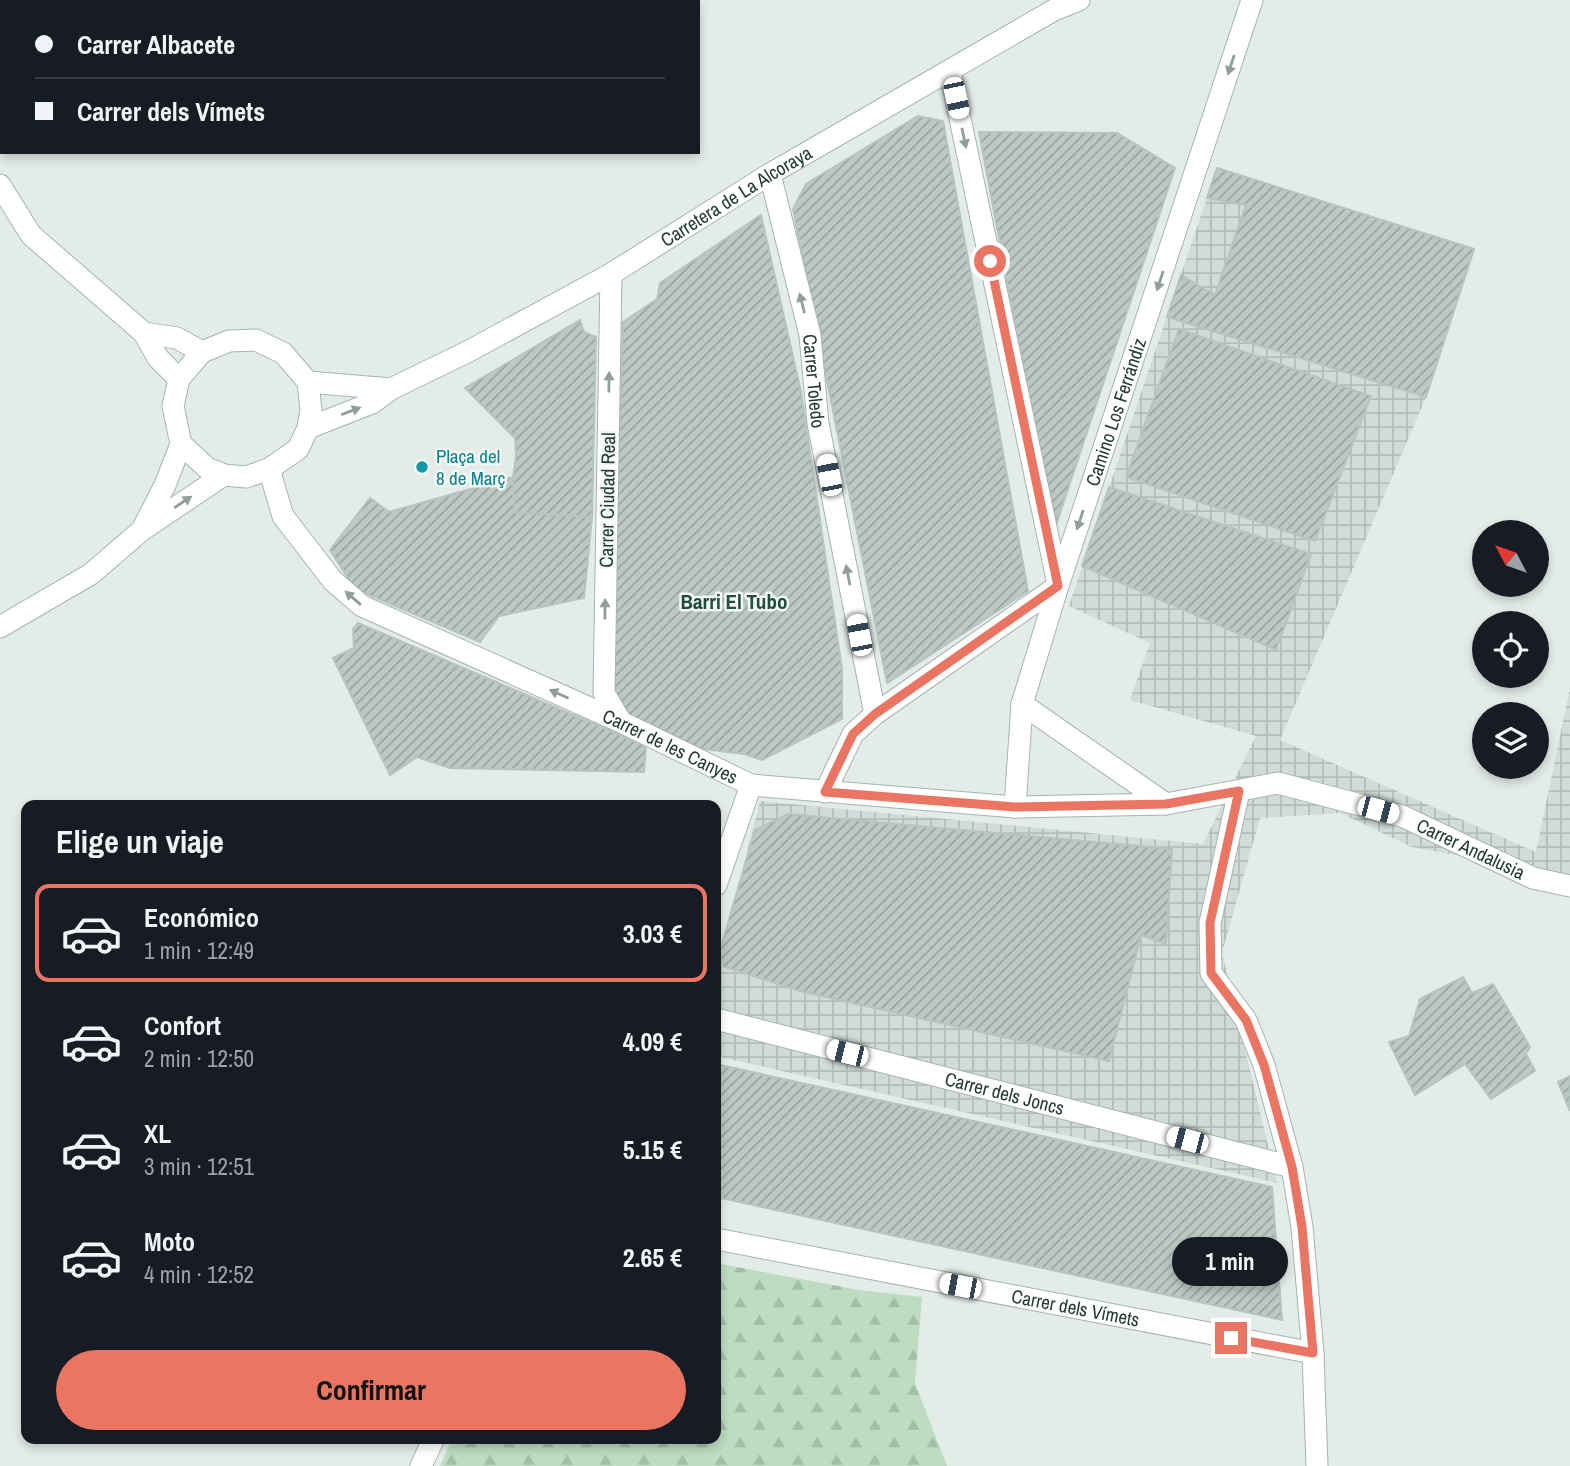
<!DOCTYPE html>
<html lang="es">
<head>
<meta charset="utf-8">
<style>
	:root { --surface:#171b24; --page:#242831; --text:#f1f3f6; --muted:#9ea1a6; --line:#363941; --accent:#ea7563 }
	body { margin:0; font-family:"Archivo Narrow",sans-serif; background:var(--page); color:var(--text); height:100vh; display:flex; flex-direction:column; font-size:26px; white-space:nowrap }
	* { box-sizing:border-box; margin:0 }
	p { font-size:23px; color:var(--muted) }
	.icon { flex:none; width:38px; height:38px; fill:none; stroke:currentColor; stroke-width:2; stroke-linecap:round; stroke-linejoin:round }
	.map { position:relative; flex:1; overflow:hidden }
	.details { position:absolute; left:21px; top:800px; width:700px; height:644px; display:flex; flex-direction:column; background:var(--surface); border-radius:14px; box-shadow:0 4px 10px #0003 }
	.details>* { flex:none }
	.hud { position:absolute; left:0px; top:0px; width:700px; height:154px; box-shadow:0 4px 10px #0003; display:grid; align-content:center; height:154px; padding:0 35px; background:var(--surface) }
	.needle { width:46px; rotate:311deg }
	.tools { position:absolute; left:1472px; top:520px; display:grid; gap:14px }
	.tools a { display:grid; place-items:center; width:77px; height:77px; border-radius:50%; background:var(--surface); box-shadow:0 4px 10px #0003; font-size:35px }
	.end { position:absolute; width:32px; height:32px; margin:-16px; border:9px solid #ea7563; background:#fff; box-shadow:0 0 0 4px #fff }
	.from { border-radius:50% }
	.bubble { position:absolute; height:49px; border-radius:24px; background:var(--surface); box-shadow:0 4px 10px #0003; font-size:23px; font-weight:800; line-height:49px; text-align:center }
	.car { position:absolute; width:21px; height:42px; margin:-21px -10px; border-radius:9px; box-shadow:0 0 5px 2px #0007; background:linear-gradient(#fff 24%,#345 0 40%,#fff 0 76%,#345 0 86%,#fff 0) }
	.hud b { display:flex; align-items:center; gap:24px; height:66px; font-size:26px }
	.hud b+b { border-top:2px solid var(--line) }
	.hud i { width:18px; height:18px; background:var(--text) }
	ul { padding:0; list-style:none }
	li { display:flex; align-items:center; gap:21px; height:98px; margin:0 14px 10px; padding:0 21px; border:4px solid transparent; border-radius:14px }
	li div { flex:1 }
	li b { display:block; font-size:26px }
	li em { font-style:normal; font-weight:800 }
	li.selected { border-color:var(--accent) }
	li>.icon { width:63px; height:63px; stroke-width:1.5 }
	h2 { padding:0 35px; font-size:32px; line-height:84px }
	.button { display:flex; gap:14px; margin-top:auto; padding:14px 35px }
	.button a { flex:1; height:80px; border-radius:42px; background:var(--accent); color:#111; font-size:28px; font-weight:800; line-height:80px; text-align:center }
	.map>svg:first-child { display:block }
</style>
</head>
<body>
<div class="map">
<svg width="1570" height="1466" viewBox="0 0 1570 1466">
	<defs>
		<pattern id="industrial-grid" width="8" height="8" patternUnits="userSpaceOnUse" patternTransform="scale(1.75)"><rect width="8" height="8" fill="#d1dcd6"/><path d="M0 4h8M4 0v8" fill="none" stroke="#b3beb8"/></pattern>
		<pattern id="forest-firs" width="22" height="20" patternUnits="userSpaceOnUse" patternTransform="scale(1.75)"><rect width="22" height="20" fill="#bddcc2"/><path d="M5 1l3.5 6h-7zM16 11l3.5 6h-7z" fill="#a2bea7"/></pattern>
		<pattern id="building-hatch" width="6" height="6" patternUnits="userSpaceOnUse" patternTransform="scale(1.75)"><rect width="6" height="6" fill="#bbc9c2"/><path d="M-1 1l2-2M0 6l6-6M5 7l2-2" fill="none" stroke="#98a49e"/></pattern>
	</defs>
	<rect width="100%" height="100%" fill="#e3ece7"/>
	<path fill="#d1dcd6" d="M0 0H182L2 2 0 86Z"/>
	<path fill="url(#industrial-grid)" d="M1217 168 1474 249 1426 397 1280 740 1536 852 1570 688V876L1412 847 1340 813 1260 818 1222 953 1277 1183 716 1056V973L760 801 1203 844 1256 736 1130 700 1150 643 1069 606Z"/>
	<path fill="url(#forest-firs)" d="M716 1263 859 1290 922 1297 915 1383 947 1466H440L452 1439 716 1438Z"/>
	<path fill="url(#building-hatch)" stroke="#b5c5bd" stroke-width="2" d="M918 116 943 121 1028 591 887 683 793 209 806 184Z
		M979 132 1117 133 1175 168 1054 531Z
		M1217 168 1474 249 1426 397 1167 317 1181 275 1215 295 1246 205 1207 198Z
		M761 215 801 392 842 669V719L762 760 744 754 688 747 627 718 610 690 623 322 657 299 660 283Z
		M580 320 584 332 596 337 592 517 514 512 513 477 516 456 515 438 465 388Z
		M1179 329 1371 396 1315 541 1126 477Z
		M513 477 514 512 592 517 584 598 499 616 480 642 355 589 330 550 370 498 389 512Z
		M1109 487 1311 554 1276 650 1082 566Z
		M358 623 646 746 644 772 450 768 417 757 390 775 333 658 354 648 353 629Z
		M788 814 1172 849 1166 944 1141 935 1109 1061 800 991 716 964 755 830Z
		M1463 977 1472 993 1493 984 1530 1047 1526 1054 1535 1071 1491 1099 1465 1064 1415 1095 1389 1042 1409 1036 1420 999Z
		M716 1064 1272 1187 1282 1320 716 1197Z
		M1570 1076V1111L1558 1082Z"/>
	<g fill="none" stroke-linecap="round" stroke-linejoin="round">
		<g stroke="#a6b4ad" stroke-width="23">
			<g id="street">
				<path d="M950 71 1058 584"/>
				<path id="s1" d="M770 174 810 335 818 423 875 714"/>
				<path d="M611 274 604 693 621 722"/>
				<path id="s2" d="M269 469 283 516 333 581 362 606 621 722 751 785 1015 807 1166 804 1278 783 1402 816 1533 878 1570 886"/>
				<path d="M1022 704 1166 804"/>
				<path d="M1239 791 1210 923 1211 973 1246 1020 1264 1065 1292 1167 1302 1227 1313 1353 1317 1466"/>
				<path d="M825 792 853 734 875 714 1058 586"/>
				<path id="s3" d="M1015 807 1022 704 1058 586 1252 0"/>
				<path d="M716 885 751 785"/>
				<path id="s4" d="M716 1019 1292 1167"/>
				<path id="s5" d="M716 1239 1313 1353"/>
				<path d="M421 1466 434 1438"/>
			</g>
		</g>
		<g stroke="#a2b7ad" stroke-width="23">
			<g id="secondary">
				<path d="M0 185 31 235 144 333 158 358 179 379"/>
				<path d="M144 333 177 338 202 352"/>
				<path d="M256 340 283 353 308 382 311 410 308 428 298 449 269 469 246 477 224 475 207 468 181 444 173 406 179 379 202 352 229 341Z"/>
				<path d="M308 382 391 389"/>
				<path id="s6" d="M308 428 372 403 391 389 469 351 611 274 770 174 1054 10 1079 0"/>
				<path d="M143 528 165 485 181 444"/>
				<path d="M0 627 91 574 142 530 224 475"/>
			</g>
		</g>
		<use href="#street" stroke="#fff" stroke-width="21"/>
		<use href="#secondary" stroke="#fff" stroke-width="21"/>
		<g stroke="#5e786e" stroke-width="8">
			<path id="rail" d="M30 2 33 0
				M69 2 73 0
				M144 2 148 0
				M0 16 2 15
				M0 35 2 34
				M0 71 2 70"/>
		</g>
		<use href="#rail" stroke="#f3f8f5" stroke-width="5" stroke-dasharray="16" stroke-linecap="butt"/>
	</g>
	<defs><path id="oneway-solid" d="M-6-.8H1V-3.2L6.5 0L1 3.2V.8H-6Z" transform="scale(1.75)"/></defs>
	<g fill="#919e99">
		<use href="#oneway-solid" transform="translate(1231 65) rotate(108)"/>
		<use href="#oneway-solid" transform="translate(964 138) rotate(78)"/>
		<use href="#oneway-solid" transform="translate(1160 281) rotate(108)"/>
		<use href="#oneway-solid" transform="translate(802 303) rotate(-104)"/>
		<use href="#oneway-solid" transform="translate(609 382) rotate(-89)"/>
		<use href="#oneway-solid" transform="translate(351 411) rotate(-21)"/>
		<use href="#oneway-solid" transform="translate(183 502) rotate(-34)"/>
		<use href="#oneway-solid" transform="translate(1080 520) rotate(108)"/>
		<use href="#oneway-solid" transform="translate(848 575) rotate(-101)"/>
		<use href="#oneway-solid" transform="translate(353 598) rotate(-139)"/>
		<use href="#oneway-solid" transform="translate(605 609) rotate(-89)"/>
		<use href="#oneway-solid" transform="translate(559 694) rotate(-156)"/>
	</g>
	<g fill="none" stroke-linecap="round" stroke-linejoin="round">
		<path stroke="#ea7563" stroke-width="9" d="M990 261 1058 586 875 714 853 734 825 792 1015 807 1166 804 1239 791 1210 923 1211 973 1246 1020 1264 1065 1292 1167 1302 1227 1313 1353 1231 1338"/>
	</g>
	<circle fill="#0f9aa8" stroke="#f3f8f5" stroke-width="2.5" cx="422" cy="467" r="7"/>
	<g text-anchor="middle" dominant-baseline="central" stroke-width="5" stroke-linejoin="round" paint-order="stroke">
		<g font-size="19" fill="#233c33" stroke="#f3f8f5">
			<text stroke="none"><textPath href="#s6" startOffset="488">Carretera de La Alcoraya</textPath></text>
			<text stroke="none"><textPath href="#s1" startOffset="212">Carrer Toledo</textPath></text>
			<text stroke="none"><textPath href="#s3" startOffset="410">Camino Los Ferrándiz</textPath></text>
			<text transform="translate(607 500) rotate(-89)">Carrer Ciudad Real</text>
			<text stroke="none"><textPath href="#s2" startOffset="508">Carrer de les Canyes</textPath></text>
			<text stroke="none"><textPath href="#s2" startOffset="1332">Carrer Andalusia</textPath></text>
			<text stroke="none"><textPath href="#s4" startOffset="298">Carrer dels Joncs</textPath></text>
			<text stroke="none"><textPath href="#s5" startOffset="366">Carrer dels Vímets</textPath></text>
		</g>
		<g font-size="19" fill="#0d838f" stroke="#f3f8f5" text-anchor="start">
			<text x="436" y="456">Plaça del<tspan x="436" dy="22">8 de Març</tspan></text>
		</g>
		<g font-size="21" font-weight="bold" fill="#204d3d" stroke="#f3f8f5">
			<text x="734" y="601">Barri El Tubo</text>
		</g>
	</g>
</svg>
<div class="tools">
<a><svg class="needle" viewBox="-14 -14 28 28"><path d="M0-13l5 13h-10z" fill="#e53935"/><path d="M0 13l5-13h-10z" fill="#9ea1a6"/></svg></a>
<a><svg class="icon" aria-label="locate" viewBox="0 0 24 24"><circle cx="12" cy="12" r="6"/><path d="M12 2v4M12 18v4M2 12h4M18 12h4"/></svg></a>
<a><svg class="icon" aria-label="layers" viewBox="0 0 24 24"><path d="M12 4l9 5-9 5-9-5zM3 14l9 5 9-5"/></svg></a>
</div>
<i class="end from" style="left:990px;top:261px"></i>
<i class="end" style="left:1231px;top:1338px"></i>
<div class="bubble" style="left:1172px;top:1237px;width:116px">1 min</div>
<i class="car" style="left:956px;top:98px;rotate:168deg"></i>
<i class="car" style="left:829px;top:475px;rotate:349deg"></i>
<i class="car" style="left:859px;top:635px;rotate:349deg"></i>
<i class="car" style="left:1378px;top:810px;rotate:105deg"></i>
<i class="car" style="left:847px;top:1053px;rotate:284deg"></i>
<i class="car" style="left:1187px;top:1140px;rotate:285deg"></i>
<i class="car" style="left:960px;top:1286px;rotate:281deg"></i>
<div class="hud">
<b><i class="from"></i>Carrer Albacete</b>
<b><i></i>Carrer dels Vímets</b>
</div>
<section class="details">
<h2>Elige un viaje</h2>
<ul>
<li class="selected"><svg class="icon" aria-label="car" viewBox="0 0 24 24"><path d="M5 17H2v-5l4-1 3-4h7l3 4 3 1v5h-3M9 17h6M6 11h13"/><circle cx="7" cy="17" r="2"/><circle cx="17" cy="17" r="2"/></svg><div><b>Económico</b><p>1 min · 12:49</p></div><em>3.03 €</em></li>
<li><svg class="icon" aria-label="car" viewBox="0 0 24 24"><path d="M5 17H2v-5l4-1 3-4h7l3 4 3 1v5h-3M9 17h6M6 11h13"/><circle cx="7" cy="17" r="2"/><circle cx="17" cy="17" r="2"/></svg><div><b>Confort</b><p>2 min · 12:50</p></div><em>4.09 €</em></li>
<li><svg class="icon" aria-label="car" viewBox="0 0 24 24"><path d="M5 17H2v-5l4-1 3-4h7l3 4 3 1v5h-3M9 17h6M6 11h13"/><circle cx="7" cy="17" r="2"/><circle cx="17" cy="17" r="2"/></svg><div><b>XL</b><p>3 min · 12:51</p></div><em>5.15 €</em></li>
<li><svg class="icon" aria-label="car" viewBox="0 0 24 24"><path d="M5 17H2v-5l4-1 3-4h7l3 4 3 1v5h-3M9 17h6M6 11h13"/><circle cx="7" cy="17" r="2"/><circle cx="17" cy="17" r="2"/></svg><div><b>Moto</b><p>4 min · 12:52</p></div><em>2.65 €</em></li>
</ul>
<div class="button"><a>Confirmar</a></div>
</section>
</div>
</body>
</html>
